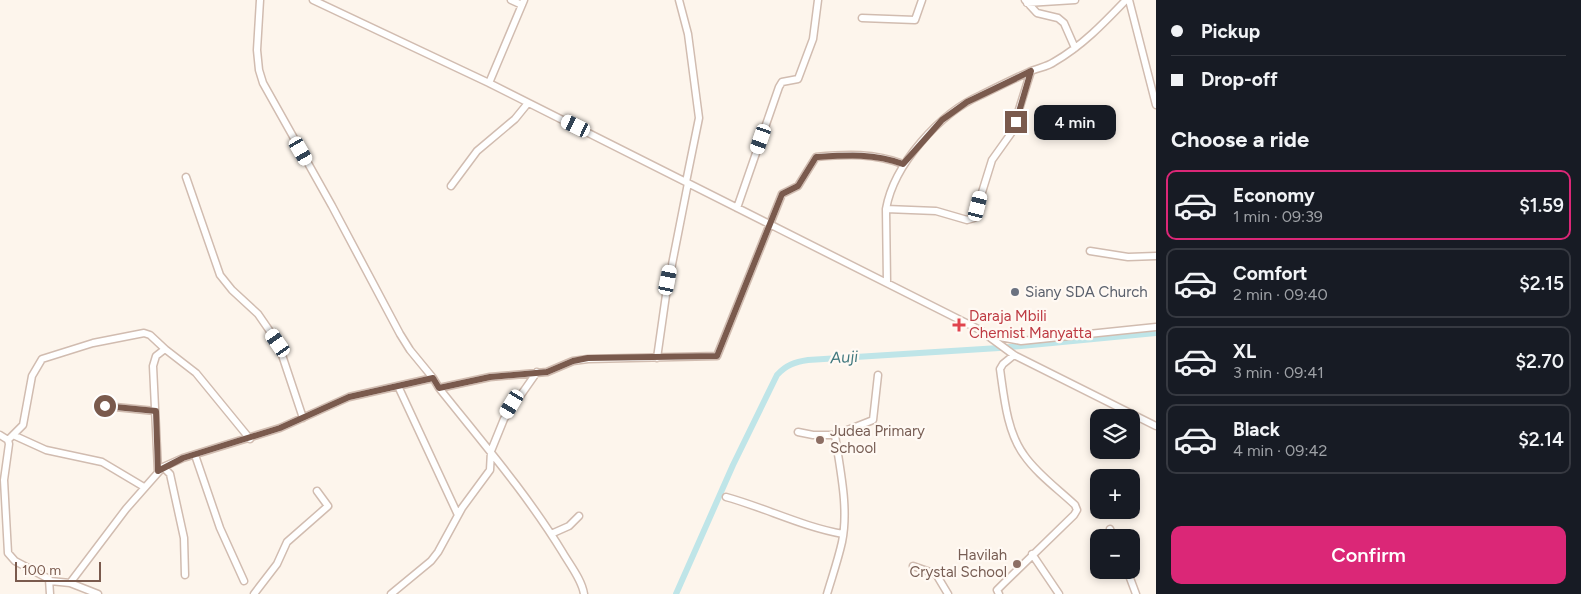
<!DOCTYPE html>
<html lang="en">
<head>
<meta charset="utf-8">
<style>
	:root { --surface:#171b24; --page:#20242c; --text:#f1f3f6; --muted:#9ea1a6; --line:#363941; --accent:#db2777 }
	body { margin:0; font-family:Figtree,sans-serif; background:var(--page); color:var(--text); height:100vh; display:flex; flex-direction:column; font-size:19px; white-space:nowrap }
	* { box-sizing:border-box; margin:0 }
	p { font-size:16px; color:var(--muted) }
	.icon { flex:none; width:28px; height:28px; fill:none; stroke:currentColor; stroke-width:2; stroke-linecap:round; stroke-linejoin:round }
	.map { position:relative; flex:1; overflow:hidden }
	.side { display:flex; flex-direction:column; background:var(--surface); width:425px }
	.side>* { flex:none }
	.guide { display:grid; align-content:center; height:110px; padding:0 15px; background:var(--surface) }
	.buttons { position:absolute; left:1090px; top:409px; display:grid; gap:10px }
	.buttons a { display:grid; place-items:center; width:50px; height:50px; border-radius:10px; background:var(--surface); box-shadow:0 2px 8px #0003; font-size:25px }
	.scale { position:absolute; left:15px; bottom:12px; width:86px; box-sizing:border-box; padding-left:5px; border:2px solid #7a5a4d; border-top:0; font-size:14px; line-height:18px; white-space:nowrap; color:#7a5a4d; -webkit-text-stroke:4px #fff9f3; paint-order:stroke }
	.end { position:absolute; width:22px; height:22px; margin:-11px; border:6px solid #7a5a4d; background:#fff; box-shadow:0 0 0 2px #fff }
	.from { border-radius:50% }
	.bubble { position:absolute; height:35px; border-radius:10px; background:var(--surface); box-shadow:0 2px 8px #0003; font-size:16px; font-weight:600; line-height:35px; text-align:center }
	.car { position:absolute; width:15px; height:30px; margin:-15px -8px; border-radius:6px; box-shadow:0 0 4px 1px #0007; background:linear-gradient(#fff 24%,#345 0 40%,#fff 0 76%,#345 0 86%,#fff 0) }
	.guide b { display:flex; align-items:center; gap:18px; height:48px; font-size:19px }
	.guide b+b { border-top:1px solid var(--line) }
	.guide i { width:12px; height:12px; background:var(--text) }
	ul { padding:0; list-style:none }
	li { display:flex; align-items:center; gap:15px; height:70px; margin:0 10px 8px; padding:0 5px; border:2px solid var(--line); border-radius:10px }
	li div { flex:1 }
	li b { display:block; font-size:19px }
	li em { font-style:normal; font-weight:600 }
	li.active { border-color:var(--accent) }
	li>.icon { width:45px; height:45px; stroke-width:1.5 }
	h2 { padding:0 15px; font-size:22px; line-height:60px }
	.action { display:flex; gap:10px; margin-top:auto; padding:10px 15px }
	.action a { flex:1; height:58px; border-radius:10px; background:var(--accent); color:#fff; font-size:20px; font-weight:600; line-height:58px; text-align:center }
	main { display:flex; flex:1; min-height:0 }
	.map>svg:first-child { display:block }
</style>
</head>
<body>
<main>
<div class="map">
<svg width="1156" height="594" viewBox="0 0 1156 594">
	<rect width="100%" height="100%" fill="#fdf5ec"/>
	<g fill="none" stroke-linecap="round" stroke-linejoin="round">
		<path stroke="#bfe5e8" stroke-width="6" d="M676 594 733 465 777 375C786 365 795 362 808 360L999 348 1156 333"/>
		<g stroke="#d1bcb0" stroke-width="9">
			<path id="street" d="M260 0 257 50 259 70 263 83 332 206 400 334 410 350 433 378
				M313 0 489 83 980 330 1014 355 1156 426
				M511 0 522 5
				M679 0 688 34 699 118 686 182
				M1025 0 1037 13 1058 18 1064 23 1075 48
				M1129 0 1156 105
				M1027 3 1075 0
				M862 18 915 20 922 0
				M489 83 524 0
				M186 177 220 275 232 290 258 314 278 343 303 418
				M451 186 477 151 515 119 528 103
				M737 208 779 87 782 82 798 79 813 39 818 0
				M886 209 936 211 967 220 974 218 992 160 1012 132 1031 71
				M1090 251 1128 257 1156 256
				M887 283 886 209C894 164 940 113 981 95 997 87 1013 79 1029 72 1037 68 1047 67 1054 62 1082 46 1104 23 1126 0
				M989 335 1021 341 1156 327
				M657 358 666 295 688 183
				M398 386 458 515
				M439 388C482 442 527 494 563 553 570 565 582 580 584 594
				M105 406 155 411
				M798 432 813 435H835C840 470 849 508 842 542 838 560 832 577 827 594
				M0 435 8 440 9 444 4 480 8 553 15 561 49 579 50 594
				M13 435 46 450 102 462 144 487
				M835 435 873 420 878 375
				M8 440 23 425 32 376 42 359 93 343 144 333 150 335 165 349
				M195 455 220 528 244 581
				M163 467 170 474 184 538 185 575
				M158 471 153 366 156 356 165 349 196 373 250 439
				M726 497C766 508 803 527 843 534
				M1110 529 1114 538
				M551 534 569 526 579 516
				M1032 554 1059 594
				M913 566 936 574 948 594
				M1127 570 1136 594
				M50 581 70 583 98 594
				M70 583 126 509 163 467 183 458 280 428 349 397 433 378 439 388 490 377 547 372 573 361 588 359 717 356 782 194 798 186 816 157C847 154 874 153 903 164
				M254 594 277 564 287 542 328 506 317 491
				M391 594 431 561 438 552 462 508 490 470 491 451 504 419 537 372
				M999 594 997 590 1003 584 1074 515 1077 510 1075 505C1058 489 1037 474 1024 455 1007 432 1004 397 1000 369L1003 364 1014 355"/>
		</g>
		<use href="#street" stroke="#fff" stroke-width="6"/>
	</g>
	<g fill="none" stroke-linecap="round" stroke-linejoin="round">
		<path stroke="#7a5a4d" stroke-width="6" d="M105 406 156 411 158 471 183 458 280 428 349 397 433 378 439 388 490 377 547 372 573 361 588 358 717 356 782 194 798 186 816 157C847 155 874 153 903 164L942 120 967 102 1031 71 1016 122"/>
	</g>
	<circle fill="#6b7280" stroke="#fff9f3" stroke-width="2" cx="1015" cy="292" r="5"/>
	<path fill="#e0444e" stroke="#fff9f3" stroke-width="2" d="M956.5 317.5h5v5h5v5h-5v5h-5v-5h-5v-5h5z"/>
	<g fill="#8d6e63" stroke="#fff9f3" stroke-width="2">
		<circle cx="820" cy="440" r="5"/>
		<circle cx="1017" cy="564" r="5"/>
	</g>
	<g text-anchor="middle" dominant-baseline="central" stroke-width="4.5" stroke-linejoin="round" paint-order="stroke">
		<g font-size="15" fill="#5b616d" stroke="#fff9f3" text-anchor="start">
			<text x="1025" y="292">Siany SDA Church</text>
		</g>
		<g font-size="15" fill="#be3a42" stroke="#fff9f3" text-anchor="start">
			<text x="969" y="316">Daraja Mbili<tspan x="969" dy="17">Chemist Manyatta</tspan></text>
		</g>
		<g font-size="15" fill="#785e54" stroke="#fff9f3" text-anchor="start">
			<text x="830" y="431">Judea Primary<tspan x="830" dy="17">School</tspan></text>
			<text x="1007" y="555" text-anchor="end">Havilah<tspan x="1007" dy="17">Crystal School</tspan></text>
		</g>
		<g font-size="16" font-style="italic" fill="#40787e" stroke="#fff9f3">
			<text transform="translate(844 357) rotate(-3)">Auji</text>
		</g>
	</g>
</svg>
<div class="buttons">
<a><svg class="icon" aria-label="layers" viewBox="0 0 24 24"><path d="M12 4l9 5-9 5-9-5zM3 14l9 5 9-5"/></svg></a>
<a>+</a>
<a>−</a>
</div>
<div class="scale">100 m</div>
<i class="end from" style="left:105px;top:406px"></i>
<i class="end" style="left:1016px;top:122px"></i>
<div class="bubble" style="left:1034px;top:105px;width:82px">4 min</div>
<i class="car" style="left:576px;top:126px;rotate:296deg"></i>
<i class="car" style="left:761px;top:139px;rotate:199deg"></i>
<i class="car" style="left:301px;top:151px;rotate:150deg"></i>
<i class="car" style="left:978px;top:206px;rotate:14deg"></i>
<i class="car" style="left:668px;top:280px;rotate:11deg"></i>
<i class="car" style="left:278px;top:343px;rotate:325deg"></i>
<i class="car" style="left:512px;top:404px;rotate:211deg"></i>
</div>
<section class="side">
<div class="guide">
<b><i class="from"></i>Pickup</b>
<b><i></i>Drop-off</b>
</div>
<h2>Choose a ride</h2>
<ul>
<li class="active"><svg class="icon" aria-label="car" viewBox="0 0 24 24"><path d="M5 17H2v-5l4-1 3-4h7l3 4 3 1v5h-3M9 17h6M6 11h13"/><circle cx="7" cy="17" r="2"/><circle cx="17" cy="17" r="2"/></svg><div><b>Economy</b><p>1 min · 09:39</p></div><em>$1.59</em></li>
<li><svg class="icon" aria-label="car" viewBox="0 0 24 24"><path d="M5 17H2v-5l4-1 3-4h7l3 4 3 1v5h-3M9 17h6M6 11h13"/><circle cx="7" cy="17" r="2"/><circle cx="17" cy="17" r="2"/></svg><div><b>Comfort</b><p>2 min · 09:40</p></div><em>$2.15</em></li>
<li><svg class="icon" aria-label="car" viewBox="0 0 24 24"><path d="M5 17H2v-5l4-1 3-4h7l3 4 3 1v5h-3M9 17h6M6 11h13"/><circle cx="7" cy="17" r="2"/><circle cx="17" cy="17" r="2"/></svg><div><b>XL</b><p>3 min · 09:41</p></div><em>$2.70</em></li>
<li><svg class="icon" aria-label="car" viewBox="0 0 24 24"><path d="M5 17H2v-5l4-1 3-4h7l3 4 3 1v5h-3M9 17h6M6 11h13"/><circle cx="7" cy="17" r="2"/><circle cx="17" cy="17" r="2"/></svg><div><b>Black</b><p>4 min · 09:42</p></div><em>$2.14</em></li>
</ul>
<div class="action"><a>Confirm</a></div>
</section>
</main>
</body>
</html>
